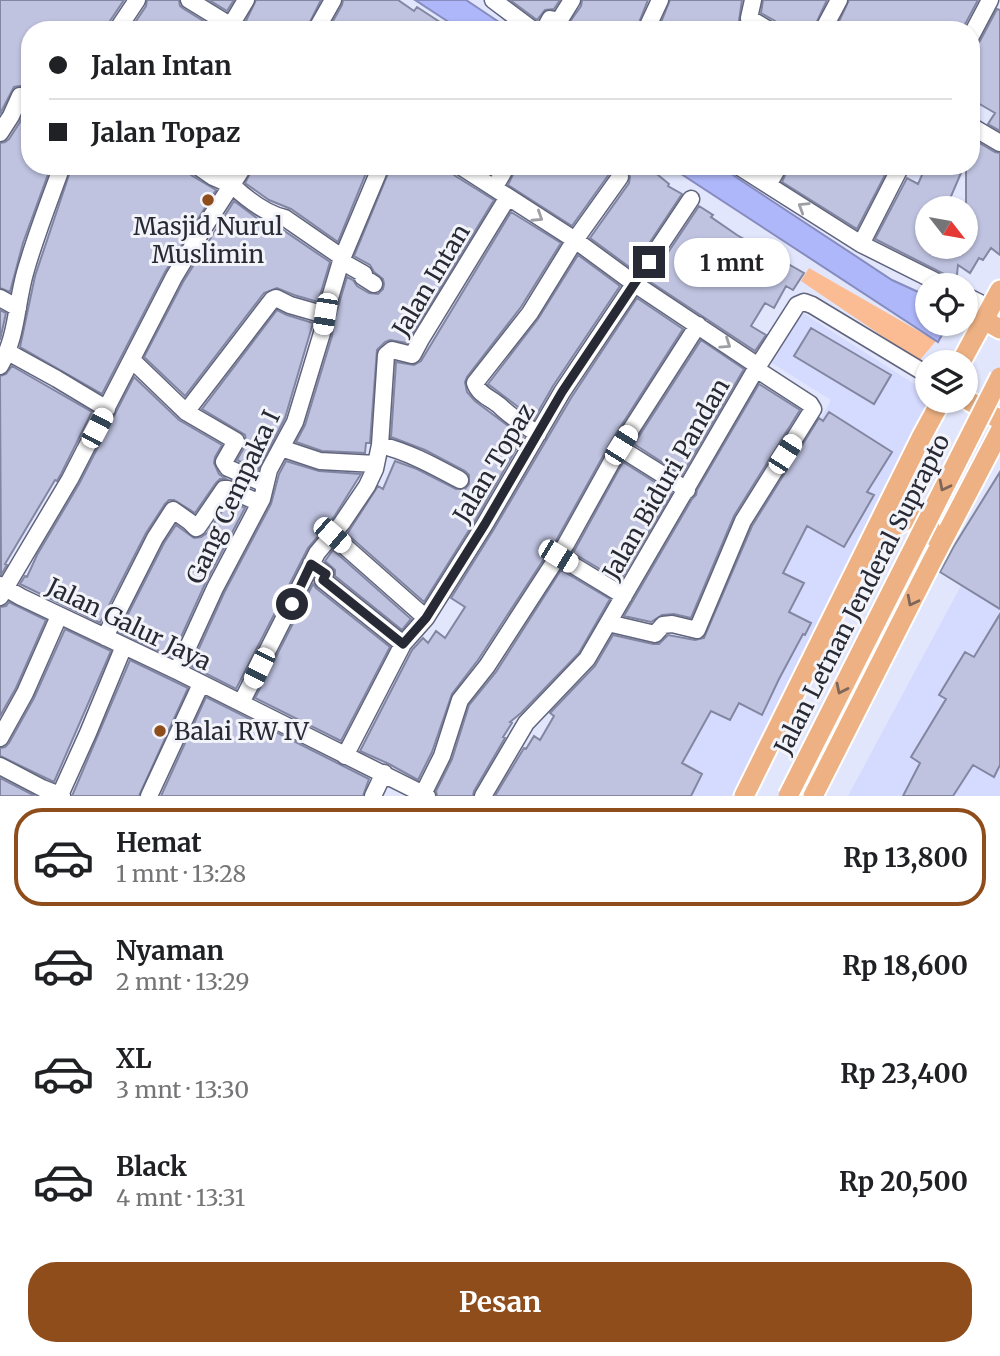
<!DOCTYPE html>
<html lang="id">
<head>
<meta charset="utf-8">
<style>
	:root { --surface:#fff; --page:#f6f6f6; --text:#202124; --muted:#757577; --line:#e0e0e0; --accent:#8f4d1c }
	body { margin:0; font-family:Merriweather,serif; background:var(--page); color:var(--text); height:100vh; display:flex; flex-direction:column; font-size:26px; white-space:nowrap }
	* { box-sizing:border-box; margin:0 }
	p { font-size:23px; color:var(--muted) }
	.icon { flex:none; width:38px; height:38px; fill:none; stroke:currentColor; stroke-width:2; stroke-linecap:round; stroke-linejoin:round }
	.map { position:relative; height:796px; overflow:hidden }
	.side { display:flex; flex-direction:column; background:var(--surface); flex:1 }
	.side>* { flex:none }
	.hud { position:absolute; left:21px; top:21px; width:959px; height:154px; border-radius:28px; box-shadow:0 2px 5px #0004; display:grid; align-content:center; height:154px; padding:0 28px; background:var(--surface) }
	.needle { width:46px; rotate:121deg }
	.controls { position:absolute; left:915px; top:196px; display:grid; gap:14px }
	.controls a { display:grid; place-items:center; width:63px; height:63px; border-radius:50%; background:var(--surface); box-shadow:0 2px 5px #0004; font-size:35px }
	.end { position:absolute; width:32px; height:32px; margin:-16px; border:9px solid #272934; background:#fff; box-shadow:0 0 0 4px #fff }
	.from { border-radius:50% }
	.bubble { position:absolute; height:49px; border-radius:24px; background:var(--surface); box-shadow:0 2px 5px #0004; font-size:23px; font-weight:700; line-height:49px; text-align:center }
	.car { position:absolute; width:21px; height:42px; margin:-21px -10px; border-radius:9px; box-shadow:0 0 5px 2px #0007; background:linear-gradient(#fff 24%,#345 0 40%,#fff 0 76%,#345 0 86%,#fff 0) }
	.hud b { display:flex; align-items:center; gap:24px; height:66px; font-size:26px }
	.hud b+b { border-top:2px solid var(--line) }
	.hud i { width:18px; height:18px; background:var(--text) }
	ul { padding:12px 0 0; list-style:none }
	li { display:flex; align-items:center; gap:21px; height:98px; margin:0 14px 10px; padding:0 14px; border:4px solid transparent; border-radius:28px }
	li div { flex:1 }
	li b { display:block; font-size:26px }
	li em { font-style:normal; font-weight:700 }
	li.active { border-color:var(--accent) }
	li>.icon { width:63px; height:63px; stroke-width:1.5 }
	.action { display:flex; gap:14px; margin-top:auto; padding:14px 28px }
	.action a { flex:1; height:80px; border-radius:28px; background:var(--accent); color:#fff; font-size:28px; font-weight:700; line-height:80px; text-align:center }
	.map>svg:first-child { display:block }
</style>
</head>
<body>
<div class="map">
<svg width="1000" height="796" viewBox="0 0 1000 796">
	<rect width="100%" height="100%" fill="#e2e6fd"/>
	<path fill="#d5daff" d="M803 313 927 392 928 401H941L744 796H541L607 674 675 681 831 400 770 362Z
		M1000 513V796H848Z"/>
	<path fill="#fbbc93" d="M809 268 936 341 919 361 801 281Z"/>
	<path fill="#aeb7f9" stroke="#868cbe" stroke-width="2" d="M415 0H466L511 30H461Z
		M669 166H719L892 280 927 296 928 324H948L938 342Z"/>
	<path fill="#bfc3e0" stroke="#8286a0" stroke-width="2" d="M0 0H124L108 24 107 30H30V86H20L14 87 0 114Z
		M147 0H179L180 6 184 9 213 27 211 30H130L146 6Z
		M209 0H234L227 11Z
		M256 0H321L306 30H257L245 23Z
		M343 0H398L414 11 417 7 452 30H328L342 5Z
		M510 0H560L554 9 545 10 537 20Z
		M582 0H648L636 30H564L581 6Z
		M670 0H742L739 21 748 30H658Z
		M763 0H827L813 30H779L775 21 761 13Z
		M849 0H978L962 30H835Z
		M997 9 1000 10V131L988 124 995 113 971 99V46L976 45 980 41Z
		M26 107H30V166H51L23 243 10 292 0 288V143L5 142 9 139 20 122Z
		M971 138 995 152 1000 153V255L991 248 983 260 979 258 970 273 958 265 956 284H953L948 276 875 239 907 178 918 184 926 166H964L946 208H928V247H966V166H971Z
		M72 166H187L191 175 216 190 165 272 102 394 20 347 35 276Z
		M254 166H369L338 242 291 209 269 200 245 183Z
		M391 166H450L454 175 494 200 407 343 390 340 385 342 377 350 370 443H366L365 453 322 451 296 442 305 425 332 336 335 317 347 277 353 280 357 286 369 293 378 294 383 289 384 284 383 279 374 272 370 265 354 256Z
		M517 166H647L669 184 668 186 682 194 632 269 590 238 629 183 630 177 627 169 620 167 612 170 572 226 508 185Z
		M789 166H886L882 174 885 175 857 229 782 182Z
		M234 201 258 219 280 228 330 262 318 302 294 295 277 288 264 293 185 396 144 357 183 282Z
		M699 206 713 215 711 217 737 235 804 273 793 290 786 286 774 308 765 303 751 326 766 335 755 351 649 281Z
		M511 212 561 243 521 307 467 377 465 382 467 392 475 401 523 437 476 519 424 602 347 534 378 486 383 489 395 461 417 469 456 489H465L469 484V475L465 471 425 450 391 437 396 362 414 365 421 361Z
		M578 255 620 286 553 386 534 419 488 384 538 319Z
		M637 298 683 329 612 440 557 539 478 660 452 694 432 752 418 780 389 764 360 751 412 650 423 638 428 643 436 631 445 638 465 607 451 598 494 529 571 398Z
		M0 310 6 313 0 340Z
		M277 310 287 315 313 323 285 418 258 470 237 460 245 446 246 440 245 435 202 409Z
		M811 328 891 375 874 404 794 356Z
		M701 340 744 369 682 475 634 444Z
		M12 366 92 412 61 474 57 481 55 480 5 564 7 565 1 575 0 376 6 374Z
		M134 377 179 420 222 445 215 457 214 463 219 474 226 479H220L216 483 195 513 174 500H169L165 504 146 533 100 623 20 584 25 576 27 577 37 555 79 484Z
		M759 384 800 410 734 516 691 618 674 614 662 615 651 622 624 616 692 499 696 495 697 490Z
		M829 412 892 452 867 492 874 495 844 547 807 526 783 573 804 583 789 612 811 623 805 635 803 634 779 679 762 715 739 703 730 720 711 711 682 763 702 774 691 796H495L524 748 526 749 534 736 540 740 554 716 550 713 595 666 613 635 653 644H659L668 635 695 640 704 638 752 526 819 418 823 421Z
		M286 461 319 471 361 474 334 517 308 548 236 689 191 666 224 593 271 504 279 474Z
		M623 462 672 493 620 581 573 553Z
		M1000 472V609L940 572 954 546Z
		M229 501 245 508 205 584 172 657 119 632 164 543 176 525 194 538 201 537 207 533Z
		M333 550 411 619 402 630 335 576V570L325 561Z
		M561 570 610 599 579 653 521 713 510 722 512 723 503 737 505 738 474 791 473 796H437L436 791 452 759 469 705 496 672Z
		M313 584 316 588 390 647 341 741 255 698Z
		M9 602 46 620 16 688 0 716V607L6 606Z
		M1000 614V765L994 777 973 765 953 796H903L920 763 911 757 946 699 939 695 965 652 974 657Z
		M65 629 111 651 54 782 0 756V748L5 747 9 743 34 698Z
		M130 660 188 688 139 796H72Z
		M206 697 369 779 363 796H161Z
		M0 778 35 796H0Z"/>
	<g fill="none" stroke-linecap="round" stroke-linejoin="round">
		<g stroke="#60647d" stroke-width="19">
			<path id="minor" d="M189 0 238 30
				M493 0 533 30
				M753 0 749 18 769 30
				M231 25 246 0
				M117 30 137 0
				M316 30 333 0
				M544 30 550 19 559 21 572 0
				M646 30 660 0
				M823 30 839 0
				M971 36 990 0
				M971 126 1000 143
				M0 133 11 116 20 96 30 97
				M197 166 213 177 229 184
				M460 166 575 240 635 284 758 366
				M738 166 861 244 943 285
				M768 185 779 166
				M233 186C247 199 266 214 285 218L343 258
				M494 188 507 166
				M861 244 901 166
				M341 261 364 274 363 277 374 284
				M966 296 990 308
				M0 298 18 308
				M8 352 57 379 107 409
				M132 360 186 412 236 441 224 462 228 468 265 484
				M0 366C17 337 16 305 25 273 35 237 49 202 62 166
				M186 412 272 300 276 298 290 305 325 315
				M538 434C524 425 511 417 500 406 491 398 479 395 475 383L530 313 575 240 620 177
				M380 445C409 452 434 466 460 480
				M281 448 320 461 376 464
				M620 448 687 490
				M332 535 426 618
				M558 556 624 596
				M311 564 325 574 323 580 403 644
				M0 585 21 597 177 671 427 796
				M0 597 70 479 174 277 203 229 244 166
				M608 623 655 634 663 625 672 624 697 630 743 521 813 409 810 404 756 369
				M105 637 155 538 173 510 190 522 196 528 198 527 224 489H228L260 503
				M177 671 215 588 262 499 269 470 295 422 322 333 325 315 341 261 381 166
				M241 703 317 553 342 523 367 486 375 469 380 445 386 355 392 350 412 355 413 354 421 339 508 197
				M0 738 25 693 59 616
				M345 756 403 644 426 618 485 524 562 392 691 199
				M0 766 42 788 62 796
				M423 794 442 756 460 700 487 666 566 544 621 445 698 325
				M60 795 88 733 124 646
				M149 796 201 684
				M373 796 384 773
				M483 796 526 723 587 659 753 374 797 305 804 302 812 305 928 375"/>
		</g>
		<g stroke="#fff" stroke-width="23">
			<path id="major" d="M984 320 1000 329
				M961 362 1000 290
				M966 399 1000 420
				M873 543 885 532 910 518C921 521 931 523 933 536
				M744 796 922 436 941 401
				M813 796 932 561 1000 431"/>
		</g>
		<use href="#minor" stroke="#fff" stroke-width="16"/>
		<use href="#major" stroke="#edb183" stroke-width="19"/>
		<g stroke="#fff" stroke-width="23" stroke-linecap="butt">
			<path id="major-bridge" d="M788 796 1000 377"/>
		</g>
		<use href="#major-bridge" stroke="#edb183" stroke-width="19"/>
	</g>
	<defs><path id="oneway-chevron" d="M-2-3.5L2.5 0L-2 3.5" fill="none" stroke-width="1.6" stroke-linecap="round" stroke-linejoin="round" transform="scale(1.75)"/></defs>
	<g stroke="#9e9fa4">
		<use href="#oneway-chevron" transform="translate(803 207) rotate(-148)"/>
		<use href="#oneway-chevron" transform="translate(538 217) rotate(33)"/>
		<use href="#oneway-chevron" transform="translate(726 344) rotate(34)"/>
	</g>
	<g stroke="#806658">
		<use href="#oneway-chevron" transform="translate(944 486) rotate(117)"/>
		<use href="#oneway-chevron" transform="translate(912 601) rotate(117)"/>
		<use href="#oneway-chevron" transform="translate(841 689) rotate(116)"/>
	</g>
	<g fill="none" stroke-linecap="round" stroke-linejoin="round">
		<path stroke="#272934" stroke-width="9" d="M292 604 311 564 326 574 323 580 403 644 426 618 485 524 562 392 649 262"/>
	</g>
	<g fill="#8f4d1c" stroke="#f3f4fa" stroke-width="2.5">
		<circle cx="208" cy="200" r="7"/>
		<circle cx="160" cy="731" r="7"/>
	</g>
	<g text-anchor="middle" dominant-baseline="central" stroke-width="6" stroke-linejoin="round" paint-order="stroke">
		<g font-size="24" fill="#272934" stroke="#f3f4fa">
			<text x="208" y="226">Masjid Nurul<tspan x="208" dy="28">Muslimin</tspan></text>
			<text x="174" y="731" text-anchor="start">Balai RW IV</text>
		</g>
		<g font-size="24" fill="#272934" stroke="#f3f4fa">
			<text transform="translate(431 280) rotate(-59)">Jalan Intan</text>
			<text transform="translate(494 463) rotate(-59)">Jalan Topaz</text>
			<text transform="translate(666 479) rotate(-60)">Jalan Biduri Pandan</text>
			<text transform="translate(233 497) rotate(-65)">Gang Cempaka I</text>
			<text transform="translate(862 594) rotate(-63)">Jalan Letnan Jenderal Suprapto</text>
			<text transform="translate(129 624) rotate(26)">Jalan Galur Jaya</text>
		</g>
	</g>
</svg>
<div class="controls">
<a><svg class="needle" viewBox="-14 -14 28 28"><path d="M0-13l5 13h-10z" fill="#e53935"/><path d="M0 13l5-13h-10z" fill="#757577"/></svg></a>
<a><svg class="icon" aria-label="locate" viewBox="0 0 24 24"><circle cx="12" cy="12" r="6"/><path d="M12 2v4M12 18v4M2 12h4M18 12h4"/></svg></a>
<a><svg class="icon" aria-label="layers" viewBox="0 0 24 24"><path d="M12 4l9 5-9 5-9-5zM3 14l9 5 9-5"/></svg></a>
</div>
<i class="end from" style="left:292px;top:604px"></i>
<i class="end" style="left:649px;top:262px"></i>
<div class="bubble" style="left:674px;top:238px;width:116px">1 mnt</div>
<i class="car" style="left:325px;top:314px;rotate:189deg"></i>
<i class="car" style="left:97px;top:428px;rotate:28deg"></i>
<i class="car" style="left:621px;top:445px;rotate:32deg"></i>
<i class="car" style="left:785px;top:454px;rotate:33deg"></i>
<i class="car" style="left:332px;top:535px;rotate:131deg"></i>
<i class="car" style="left:558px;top:556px;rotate:121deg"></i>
<i class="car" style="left:259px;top:668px;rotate:206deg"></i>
<div class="hud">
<b><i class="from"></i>Jalan Intan</b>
<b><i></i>Jalan Topaz</b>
</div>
</div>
<section class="side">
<ul>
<li class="active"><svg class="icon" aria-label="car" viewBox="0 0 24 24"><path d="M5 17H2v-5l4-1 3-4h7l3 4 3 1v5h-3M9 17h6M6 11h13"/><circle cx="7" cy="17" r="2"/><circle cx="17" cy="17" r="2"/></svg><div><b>Hemat</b><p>1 mnt · 13:28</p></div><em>Rp 13,800</em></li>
<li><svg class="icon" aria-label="car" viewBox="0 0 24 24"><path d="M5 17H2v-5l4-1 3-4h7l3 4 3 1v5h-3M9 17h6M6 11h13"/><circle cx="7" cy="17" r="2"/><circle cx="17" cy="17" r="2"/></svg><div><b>Nyaman</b><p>2 mnt · 13:29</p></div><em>Rp 18,600</em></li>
<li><svg class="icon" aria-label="car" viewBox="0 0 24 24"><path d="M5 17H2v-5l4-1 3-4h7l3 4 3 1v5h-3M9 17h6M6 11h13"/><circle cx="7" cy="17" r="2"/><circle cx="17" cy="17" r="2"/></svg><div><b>XL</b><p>3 mnt · 13:30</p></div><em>Rp 23,400</em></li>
<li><svg class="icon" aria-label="car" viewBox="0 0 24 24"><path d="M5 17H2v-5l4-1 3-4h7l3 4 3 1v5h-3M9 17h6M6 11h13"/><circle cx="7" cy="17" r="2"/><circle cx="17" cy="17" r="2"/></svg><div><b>Black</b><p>4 mnt · 13:31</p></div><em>Rp 20,500</em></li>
</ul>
<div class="action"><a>Pesan</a></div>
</section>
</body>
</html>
